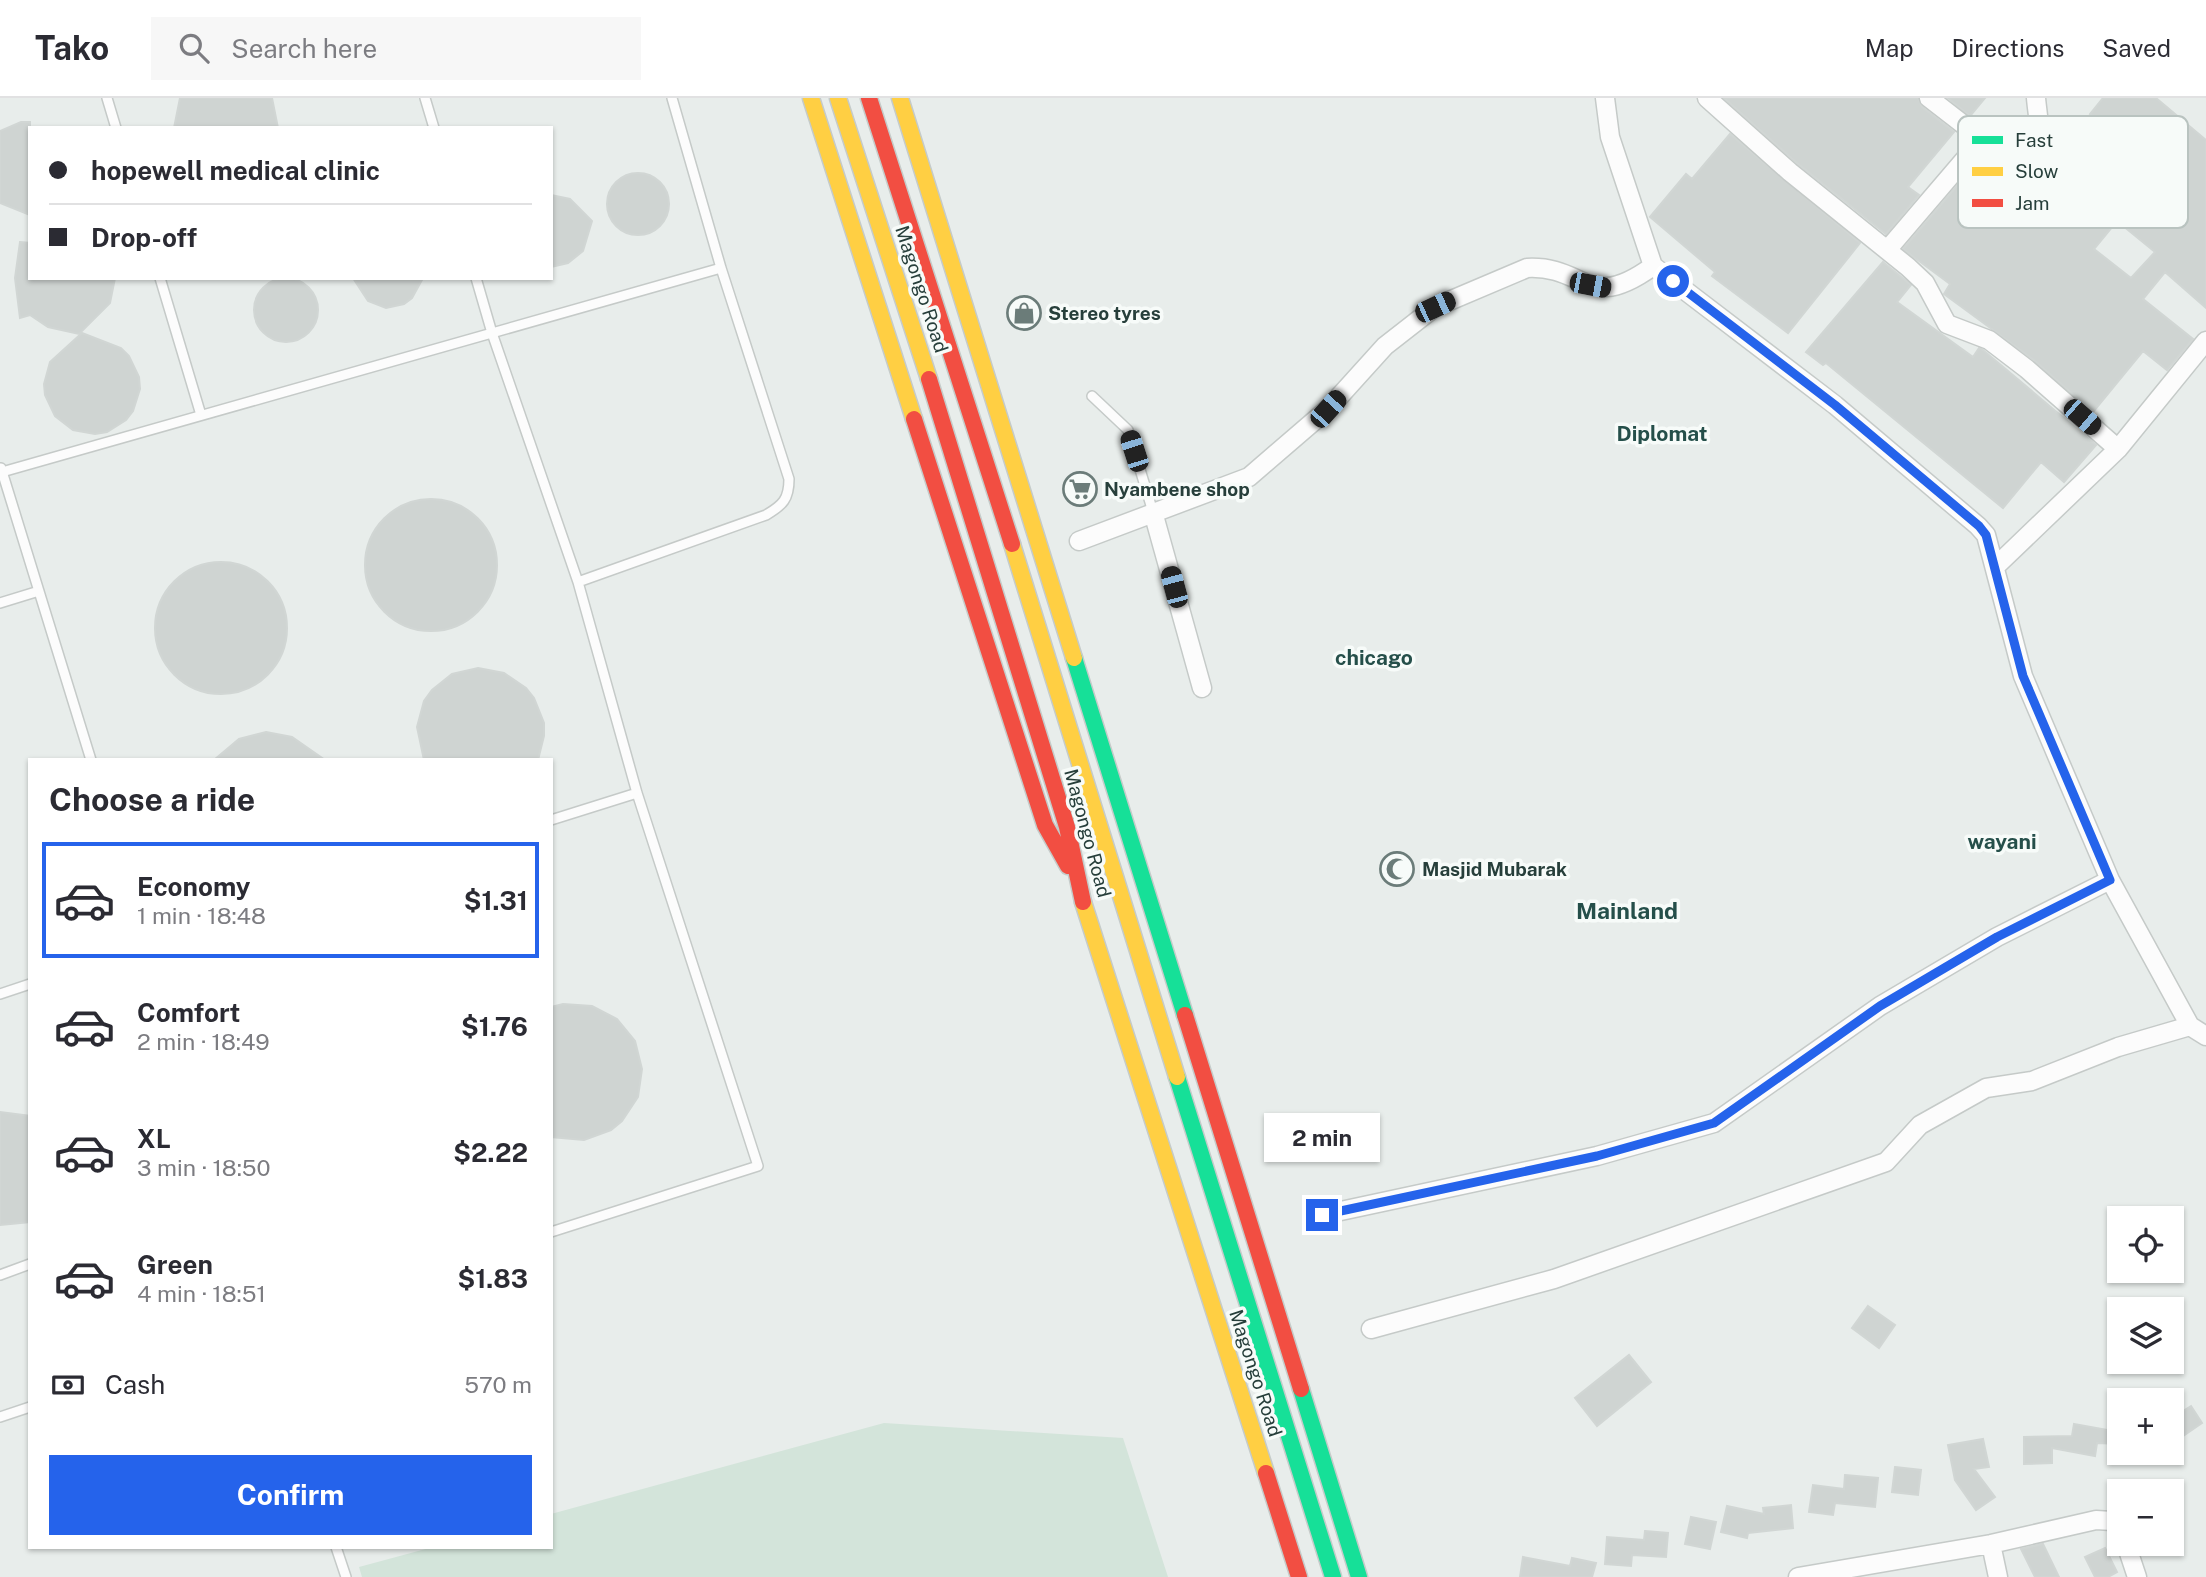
<!DOCTYPE html>
<html lang="en">
<head>
<meta charset="utf-8">
<style>
	:root { --surface:#fff; --page:#f7f7f7; --text:#2b2b33; --muted:#7c7c81; --line:#e1e1e2; --accent:#2563eb }
	body { margin:0; font-family:"Public Sans",sans-serif; background:var(--page); color:var(--text); height:100vh; display:flex; flex-direction:column; font-size:26px; white-space:nowrap }
	* { box-sizing:border-box; margin:0 }
	p { font-size:23px; color:var(--muted) }
	.icon { flex:none; width:38px; height:38px; fill:none; stroke:currentColor; stroke-width:2; stroke-linecap:round; stroke-linejoin:round }
	.map { position:relative; flex:1; overflow:hidden }
	.side { position:absolute; left:28px; top:660px; width:525px; height:791px; display:flex; flex-direction:column; background:var(--surface); border-radius:0px; box-shadow:0 2px 5px #0004 }
	.side>* { flex:none }
	.top-card { position:absolute; left:28px; top:28px; width:525px; height:154px; border-radius:0px; box-shadow:0 2px 5px #0004; display:grid; align-content:center; height:154px; padding:0 21px; background:var(--surface) }
	.buttons { position:absolute; left:2107px; top:1108px; display:grid; gap:14px }
	.buttons a { display:grid; place-items:center; width:77px; height:77px; border-radius:0px; background:var(--surface); box-shadow:0 2px 5px #0004; font-size:35px }
	.end { position:absolute; width:32px; height:32px; margin:-16px; border:9px solid #2563eb; background:#fff; box-shadow:0 0 0 4px #fff }
	.from { border-radius:50% }
	.bubble { position:absolute; height:49px; border-radius:0px; background:var(--surface); box-shadow:0 2px 5px #0004; font-size:23px; font-weight:700; line-height:49px; text-align:center }
	.car { position:absolute; width:21px; height:42px; margin:-21px -10px; border-radius:9px; box-shadow:0 0 5px 2px #0007; background:linear-gradient(#222 24%,#8ab4d8 0 40%,#222 0 76%,#8ab4d8 0 86%,#222 0) }
	.top-card b { display:flex; align-items:center; gap:24px; height:66px; font-size:26px }
	.top-card b+b { border-top:2px solid var(--line) }
	.top-card i { width:18px; height:18px; background:var(--text) }
	ul { padding:0; list-style:none }
	li { display:flex; align-items:center; gap:21px; height:116px; margin:0 14px 10px; padding:0 7px; border:4px solid transparent; border-radius:0px }
	li div { flex:1 }
	li b { display:block; font-size:26px }
	li em { font-style:normal; font-weight:700 }
	li.on { border-color:var(--accent) }
	li>.icon { width:63px; height:63px; stroke-width:1.5 }
	h2 { padding:0 21px; font-size:32px; line-height:84px }
	.pay { display:flex; align-items:center; gap:18px; height:77px; padding:0 21px; font-size:26px }
	.pay p { margin-inline-start:auto }
	.action { display:flex; gap:14px; margin-top:auto; padding:14px 21px }
	.action a { flex:1; height:80px; border-radius:0px; background:var(--accent); color:#fff; font-size:28px; font-weight:700; line-height:80px; text-align:center }
	header { display:flex; align-items:center; gap:42px; box-sizing:border-box; height:98px; padding:0 35px; background:var(--surface); border-bottom:2px solid var(--line) }
	header strong { font-size:33px }
	nav { display:flex; gap:38px; margin-inline-start:auto; font-size:24px }
	.search { width:490px; height:63px; background:var(--page); display:flex; align-items:center; gap:18px; box-sizing:border-box; padding:0 24px; border-radius:0px; color:var(--muted); font-size:26px }
	.map>svg:first-child { display:block }
</style>
</head>
<body>
<header>
<strong>Tako</strong>
<div class="search"><svg class="icon" aria-label="search" viewBox="0 0 24 24"><circle cx="10" cy="10" r="6"/><path d="M15 15l6 6"/></svg>Search here</div>
<nav><a>Map</a><a>Directions</a><a>Saved</a></nav>
</header>
<div class="map">
<svg width="2206" height="1479" viewBox="0 0 2206 1479">
	<rect width="100%" height="100%" fill="#e8edeb"/>
	<path fill="#d3e4da" d="M884 1325 1123 1340 1168 1479H362L359 1469 433 1449H551V1416Z"/>
	<path fill="#cfd4d2" stroke="#d1d6d4" stroke-width="2" fill-rule="evenodd" d="M180 0H272L278 30H174Z
		M1724 0H1918L1922 9 1954 34 1908 89 1919 97 1886 136 1797 65Z
		M1948 0H1985L1970 18Z
		M2103 0H2156L2206 42V210L2165 174 2143 201 2193 241 2167 272 2143 253 2093 314 2034 262 1944 196 1950 186 1903 151 1980 61 1988 68 1992 64 2024 92 2029 86 2043 97 2077 56 2137 104 2161 75 2090 16ZM2117 123 2155 154 2131 180 2094 151Z
		M21 24H30V117L0 105V33Z
		M1730 36 1860 145 1788 235 1712 178 1715 174 1650 119 1686 76 1692 81Z
		M607 106a31 31 0 1 1 62 0a31 31 0 1 1-62 0Z
		M551 97 570 101 592 123 583 153 568 165 551 169Z
		M20 144 30 145V180H115L110 205 79 236 48 229 30 217 20 220 15 180Z
		M1883 164 1911 187 1897 204 1973 259 1979 250 1983 252 2096 347 2064 384 2041 364 2003 410 1826 265 1823 267 1806 254Z
		M353 180H423L412 200 404 206 386 210 368 203Z
		M254 212a32 32 0 1 1 64 0a32 32 0 1 1-64 0Z
		M82 235 121 250 129 258 139 279 140 291 133 313 126 322 107 334 95 336 73 332 55 318 45 297 44 286 50 264Z
		M365 467a66 66 0 1 1 132 0a66 66 0 1 1-132 0Z
		M155 530a66 66 0 1 1 132 0a66 66 0 1 1-132 0Z
		M478 570 504 575 526 590 534 600 544 625V638L538 662H424L417 629 424 603 432 592 452 576Z
		M266 634 292 639 325 662H214L239 641Z
		M563 906 592 908 617 921 635 943 642 971 638 999 622 1023 611 1032 584 1042 551 1039V909Z
		M0 1014 30 1018V1124L0 1127Z
		M1868 1208 1895 1227 1879 1250 1852 1230Z
		M1629 1257 1651 1284 1597 1328 1575 1300Z
		M2191 1308 2202 1325 2180 1340 2172 1327V1320Z
		M2074 1326 2119 1334V1346L2097 1345 2095 1358 2052 1350V1365L2024 1366V1339L2072 1338Z
		M1983 1341 1989 1369 1974 1371 1995 1399 1976 1412 1955 1382 1948 1347Z
		M1895 1369 1921 1372 1918 1397 1892 1394Z
		M1845 1377 1878 1380 1875 1409 1835 1405 1833 1417 1809 1414 1813 1387 1844 1391Z
		M1791 1407 1793 1430 1748 1435 1747 1440 1721 1434 1727 1408 1764 1416 1763 1410Z
		M1691 1419 1716 1424 1710 1451 1685 1446Z
		M1645 1433 1668 1435 1666 1459 1632 1457 1631 1468 1605 1466 1607 1439 1644 1442Z
		M2043 1446 2059 1479H2035L2021 1451Z
		M2105 1450 2117 1474 2108 1479H2095L2085 1459Z
		M1523 1459 1570 1468 1572 1460 1596 1465 1592 1479H1520Z"/>
	<g fill="none" stroke-linecap="round" stroke-linejoin="round">
		<g stroke="#c5cac8" stroke-width="12">
			<path id="lane" d="M107 0 116 30
				M425 0 434 30
				M160 180 201 317
				M476 180 492 235 578 484 637 695 758 1068 551 1134
				M1092 298 1128 332 1153 414
				M1 370 91 662
				M2 374 721 170
				M578 484 766 417C783 407 789 401 789 381L721 170 672 0
				M0 505 39 493
				M551 722 637 695
				M0 896 30 886
				M0 1177 30 1166
				M0 1319 30 1309
				M336 1449 346 1479"/>
		</g>
		<g stroke="#c5cac8" stroke-width="21">
			<path id="street" d="M1605 0 1610 39 1653 168 1835 307 1978 428 1986 437 2023 578 2110 782 2190 928 2206 938
				M1707 0 1790 74 1908 169 1925 185 1947 226 1989 242 2027 271 2118 351
				M1929 0 1982 41
				M1888 151 1982 41 2004 56 2024 61C2046 45 2038 25 2036 0
				M1153 414 1202 590
				M1079 443 1249 379 1328 311 1385 248 1435 209 1527 170C1586 167 1587 216 1653 168
				M1995 469 2118 351 2206 243
				M1322 1117 1597 1058 1714 1025 1880 908 1997 839 2110 782
				M1371 1231 1554 1181 1886 1064 1920 1027 1986 990 2032 983 2118 949 2190 928
				M1991 1446 1998 1479
				M2126 1446 2137 1479
				M1798 1479 1991 1446 2096 1422 2112 1423 2119 1430"/>
		</g>
		<g stroke="#c5cbc9" stroke-width="19">
			<path id="fast" d="M1074 560 1185 917
				M1177 979 1333 1479
				M1301 1291 1359 1479"/>
		</g>
		<g stroke="#c5cbc9" stroke-width="19">
			<path id="slow" d="M811 0 914 321
				M838 0 929 281
				M900 0 1074 560
				M1012 446 1177 979
				M1083 804 1266 1375"/>
		</g>
		<g stroke="#c5cbc9" stroke-width="19">
			<path id="jam" d="M869 0 1012 446
				M929 281 1067 729 1083 804
				M914 321 1045 727 1068 768
				M1185 917 1301 1291
				M1266 1375 1299 1479"/>
		</g>
		<use href="#lane" stroke="#fcfcfc" stroke-width="9"/>
		<use href="#street" stroke="#fcfcfc" stroke-width="18"/>
		<use href="#fast" stroke="#16e098" stroke-width="16"/>
		<use href="#slow" stroke="#ffcf43" stroke-width="16"/>
		<use href="#jam" stroke="#f24e42" stroke-width="16"/>
	</g>
	<g fill="none" stroke-linecap="round" stroke-linejoin="round">
		<path stroke="#2563eb" stroke-width="9" d="M1322 1117 1597 1058 1714 1025 1880 908 1997 839 2110 782 2023 578 1986 437 1979 428 1835 307 1673 183"/>
	</g>
	<defs>
		<g id="shop-ring" transform="scale(1.75)"><circle r="9.5" fill="#f7fbf9" stroke="#6b7c79" stroke-width="1.5"/><path d="M-5-2.5h2.3a2.7 3.5 0 0 1 5.4 0H5L5.5 6h-11ZM-1.5-2.5h3a1.5 2.3 0 0 0-3 0Z" fill="#6b7c79"/></g>
		<g id="supermarket-ring" transform="scale(1.75)"><circle r="9.5" fill="#f7fbf9" stroke="#6b7c79" stroke-width="1.5"/><path d="M-6-5.5h2.5l.6 2H6L4.5 2H-2.5L-4.4-4H-6ZM-1.5 3.2a1.3 1.3 0 1 0 .1 0ZM3 3.2a1.3 1.3 0 1 0 .1 0Z" fill="#6b7c79"/></g>
		<g id="mosque-ring" transform="scale(1.75)"><circle r="9.5" fill="#f7fbf9" stroke="#6b7c79" stroke-width="1.5"/><path d="M3.5-4.9A6 6 0 1 0 3.5 4.9A5 5 0 1 1 3.5-4.9Z" fill="#6b7c79"/></g>
	</defs>
	<g fill-rule="evenodd">
		<use href="#shop-ring" x="1024" y="215"/>
		<use href="#supermarket-ring" x="1080" y="391"/>
		<use href="#mosque-ring" x="1397" y="771"/>
	</g>
	<g text-anchor="middle" dominant-baseline="central" stroke-width="7" stroke-linejoin="round" paint-order="stroke">
		<g font-size="19" fill="#273f3b" stroke="#f7fbf9">
			<text transform="translate(922 191) rotate(72)">Magongo Road</text>
			<text transform="translate(1088 735) rotate(75)">Magongo Road</text>
			<text transform="translate(1256 1275) rotate(72)">Magongo Road</text>
		</g>
		<g font-size="19" font-weight="bold" fill="#273f3b" stroke="#f7fbf9" text-anchor="start">
			<text x="1048" y="215">Stereo tyres</text>
			<text x="1104" y="391">Nyambene shop</text>
			<text x="1422" y="771">Masjid Mubarak</text>
		</g>
		<g font-size="21" font-weight="bold" fill="#254f4a" stroke="#f7fbf9">
			<text x="1662" y="335">Diplomat</text>
			<text x="1374" y="559">chicago</text>
			<text x="2002" y="743">wayani</text>
		</g>
		<g font-size="23" font-weight="bold" fill="#254f4a" stroke="#f7fbf9">
			<text x="1627" y="812">Mainland</text>
		</g>
	</g>
	<rect x="1958" y="18" width="230" height="112" rx="10" fill="#f7fbf9" stroke="#b9c3c0" stroke-width="2"/>
	<rect x="1972" y="38" width="31" height="8" fill="#16e098"/>
	<rect x="1972" y="69" width="31" height="9" fill="#ffcf43"/>
	<rect x="1972" y="101" width="31" height="8" fill="#f24e42"/>
	<g font-size="19" fill="#273f3b">
		<text x="2015" y="49">Fast</text>
		<text x="2015" y="80">Slow</text>
		<text x="2015" y="112">Jam</text>
	</g>
</svg>
<div class="buttons">
<a><svg class="icon" aria-label="locate" viewBox="0 0 24 24"><circle cx="12" cy="12" r="6"/><path d="M12 2v4M12 18v4M2 12h4M18 12h4"/></svg></a>
<a><svg class="icon" aria-label="layers" viewBox="0 0 24 24"><path d="M12 4l9 5-9 5-9-5zM3 14l9 5 9-5"/></svg></a>
<a>+</a>
<a>−</a>
</div>
<i class="end from" style="left:1673px;top:183px"></i>
<i class="end" style="left:1322px;top:1117px"></i>
<div class="bubble" style="left:1264px;top:1015px;width:116px">2 min</div>
<i class="car" style="left:1590px;top:187px;rotate:101deg"></i>
<i class="car" style="left:1435px;top:209px;rotate:65deg"></i>
<i class="car" style="left:1328px;top:311px;rotate:42deg"></i>
<i class="car" style="left:2082px;top:319px;rotate:131deg"></i>
<i class="car" style="left:1134px;top:353px;rotate:342deg"></i>
<i class="car" style="left:1174px;top:489px;rotate:345deg"></i>
<div class="top-card">
<b><i class="from"></i>hopewell medical clinic</b>
<b><i></i>Drop-off</b>
</div>
<section class="side">
<h2>Choose a ride</h2>
<ul>
<li class="on"><svg class="icon" aria-label="car" viewBox="0 0 24 24"><path d="M5 17H2v-5l4-1 3-4h7l3 4 3 1v5h-3M9 17h6M6 11h13"/><circle cx="7" cy="17" r="2"/><circle cx="17" cy="17" r="2"/></svg><div><b>Economy</b><p>1 min · 18:48</p></div><em>$1.31</em></li>
<li><svg class="icon" aria-label="car" viewBox="0 0 24 24"><path d="M5 17H2v-5l4-1 3-4h7l3 4 3 1v5h-3M9 17h6M6 11h13"/><circle cx="7" cy="17" r="2"/><circle cx="17" cy="17" r="2"/></svg><div><b>Comfort</b><p>2 min · 18:49</p></div><em>$1.76</em></li>
<li><svg class="icon" aria-label="car" viewBox="0 0 24 24"><path d="M5 17H2v-5l4-1 3-4h7l3 4 3 1v5h-3M9 17h6M6 11h13"/><circle cx="7" cy="17" r="2"/><circle cx="17" cy="17" r="2"/></svg><div><b>XL</b><p>3 min · 18:50</p></div><em>$2.22</em></li>
<li><svg class="icon" aria-label="car" viewBox="0 0 24 24"><path d="M5 17H2v-5l4-1 3-4h7l3 4 3 1v5h-3M9 17h6M6 11h13"/><circle cx="7" cy="17" r="2"/><circle cx="17" cy="17" r="2"/></svg><div><b>Green</b><p>4 min · 18:51</p></div><em>$1.83</em></li>
</ul>
<div class="pay"><svg class="icon" aria-label="cash" viewBox="0 0 24 24"><path d="M3 7h18v10H3z"/><circle cx="12" cy="12" r="2"/></svg>Cash<p>570 m</p></div>
<div class="action"><a>Confirm</a></div>
</section>
</div>
</body>
</html>
